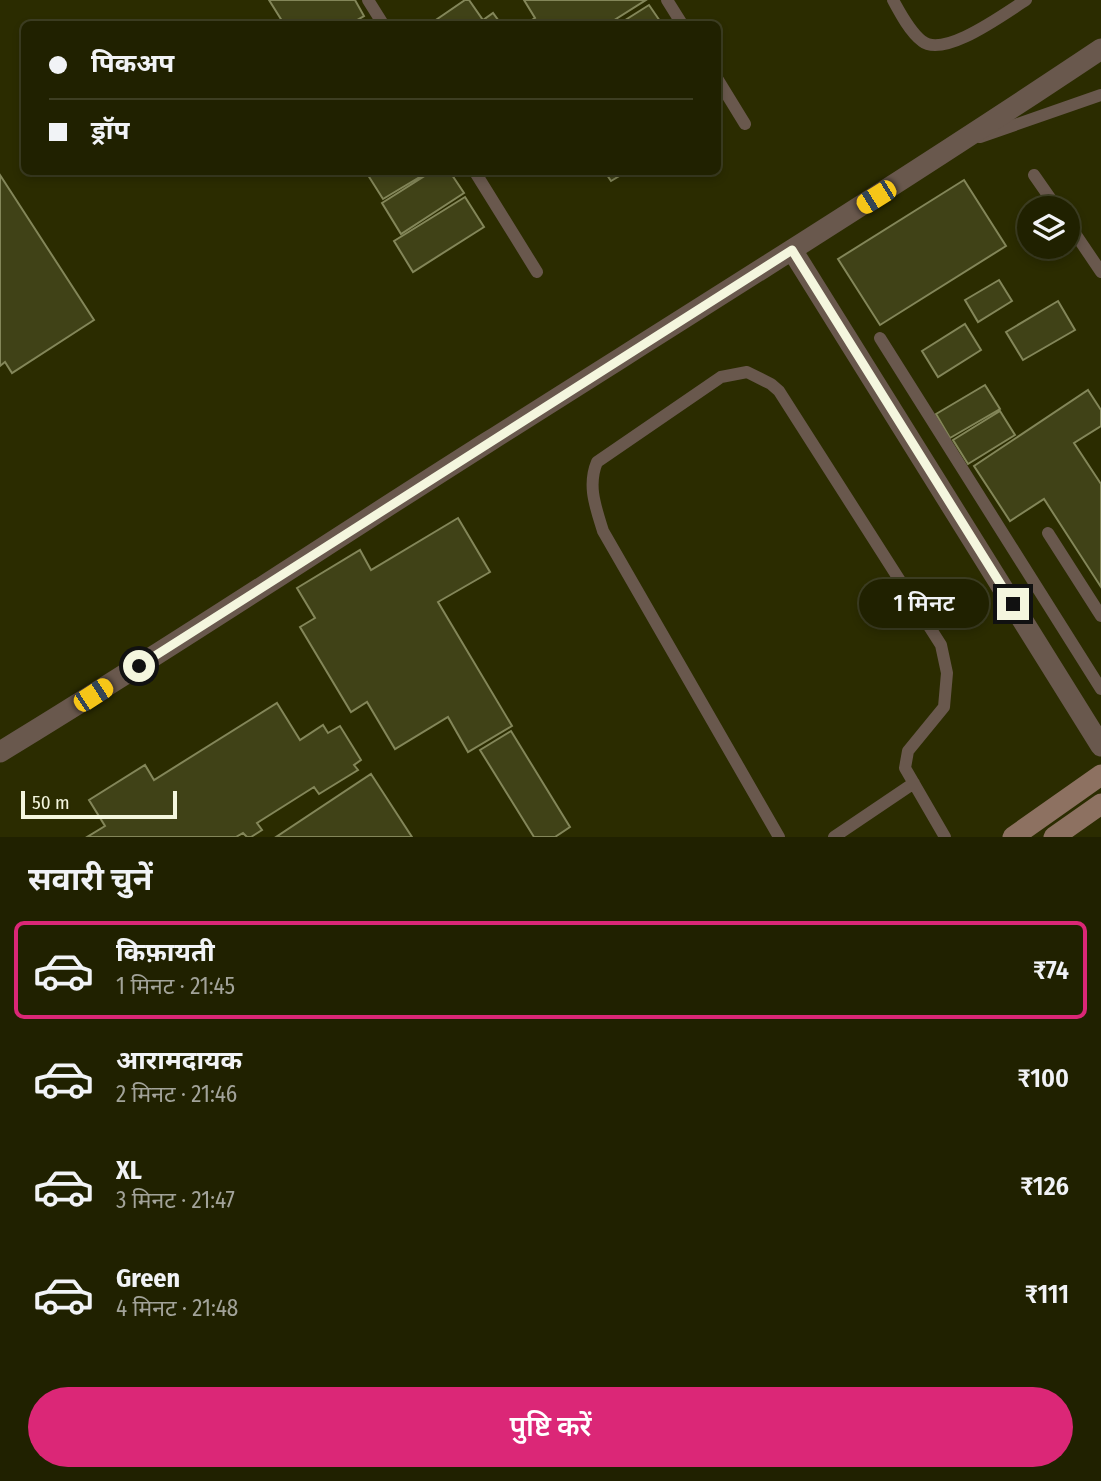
<!DOCTYPE html>
<html lang="hi">
<head>
<meta charset="utf-8">
<style>
	:root { --surface:#202100; --page:#28290a; --text:#f1f3f6; --muted:#a2a399; --line:#3d3e22; --accent:#db2777 }
	body { margin:0; font-family:"Fira Sans Condensed","Noto Sans Devanagari",sans-serif; background:var(--page); color:var(--text); height:100vh; display:flex; flex-direction:column; font-size:26px; white-space:nowrap }
	* { box-sizing:border-box; margin:0 }
	p { font-size:23px; color:var(--muted) }
	.icon { flex:none; width:38px; height:38px; fill:none; stroke:currentColor; stroke-width:2; stroke-linecap:round; stroke-linejoin:round }
	.map { position:relative; height:837px; overflow:hidden }
	.sheet { display:flex; flex-direction:column; background:var(--surface); flex:1 }
	.sheet>* { flex:none }
	.banner { position:absolute; left:21px; top:21px; width:700px; height:154px; border-radius:10px; box-shadow:0 4px 10px #0003,0 0 0 2px var(--line); display:grid; align-content:center; height:154px; padding:0 28px; background:var(--surface) }
	.buttons { position:absolute; left:1017px; top:196px; display:grid; gap:14px }
	.buttons a { display:grid; place-items:center; width:63px; height:63px; border-radius:50%; background:var(--surface); box-shadow:0 4px 10px #0003,0 0 0 2px var(--line); font-size:35px }
	.scale { position:absolute; left:21px; bottom:18px; width:156px; box-sizing:border-box; padding-left:7px; border:4px solid #f4f6de; border-top:0; font-size:19px; line-height:24px; white-space:nowrap; color:#f4f6de; -webkit-text-stroke:5px #2b2c00; paint-order:stroke }
	.end { position:absolute; width:32px; height:32px; margin:-16px; border:9px solid #f4f6de; background:#111; box-shadow:0 0 0 4px #111 }
	.from { border-radius:50% }
	.bubble { position:absolute; height:49px; border-radius:24px; background:var(--surface); box-shadow:0 4px 10px #0003,0 0 0 2px var(--line); font-size:23px; font-weight:600; line-height:49px; text-align:center }
	.car { position:absolute; width:21px; height:42px; margin:-21px -10px; border-radius:9px; box-shadow:0 0 5px 2px #0007; background:linear-gradient(#f5c518 24%,#345 0 40%,#f5c518 0 76%,#345 0 86%,#f5c518 0) }
	.banner b { display:flex; align-items:center; gap:24px; height:66px; font-size:26px }
	.banner b+b { border-top:2px solid var(--line) }
	.banner i { width:18px; height:18px; background:var(--text) }
	ul { padding:0; list-style:none }
	li { display:flex; align-items:center; gap:21px; height:98px; margin:0 14px 10px; padding:0 14px; border:4px solid transparent; border-radius:10px }
	li div { flex:1 }
	li b { display:block; font-size:26px }
	li em { font-style:normal; font-weight:600 }
	li.selected { border-color:var(--accent) }
	li>.icon { width:63px; height:63px; stroke-width:1.5 }
	h2 { padding:0 28px; font-size:32px; line-height:84px }
	.cta { display:flex; gap:14px; margin-top:auto; padding:14px 28px }
	.cta a { flex:1; height:80px; border-radius:42px; background:var(--accent); color:#fff; font-size:28px; font-weight:600; line-height:80px; text-align:center }
	.map>svg:first-child { display:block }
</style>
</head>
<body>
<div class="map">
<svg width="1101" height="837" viewBox="0 0 1101 837">
	<rect width="100%" height="100%" fill="#2b2c00"/>
	<path fill="#404217" stroke="#838659" stroke-width="2" d="M269 0H355L364 16 350 24H284Z
		M465 0H469L483 20 493 13 501 24H430Z
		M524 0H646L608 24H525L535 18Z
		M649 5 662 24H619Z
		M366 172H428L383 199Z
		M431 172H450L464 193 401 234 382 203Z
		M605 172H626L611 181Z
		M0 175 94 320 12 373 5 362 0 366Z
		M964 180 1006 246 880 325 838 259Z
		M465 197 484 227 413 272 394 241Z
		M999 280 1012 301 978 322 965 300Z
		M1058 301 1075 330 1023 360 1006 332Z
		M965 324 981 350 938 377 922 351Z
		M985 385 1000 409 950 438 936 414Z
		M1088 390 1101 410V426L1074 443 1101 484V587L1044 499 1010 521 974 466Z
		M1000 411 1015 435 968 464 953 440Z
		M458 518 490 572 438 602 512 726 468 752 448 717 395 749 367 702 351 712 300 627 315 618 297 588 360 550 371 570Z
		M277 703 300 740 323 725 328 733 340 726 361 760 354 765 358 770 319 794 314 787 257 823 262 830 251 837H247L243 833 236 837H87L105 826 89 800 145 765 154 780Z
		M511 731 570 827 555 837H534L480 750Z
		M371 774 412 837H276Z"/>
	<g fill="none" stroke-linecap="round" stroke-linejoin="round">
		<path stroke="#69584d" stroke-width="12" d="M368 0 383 24
			M667 0 682 24
			M893 0C900 13 910 32 922 41 944 59 1005 13 1026 0
			M718 80 745 124
			M980 137 1101 95
			M475 172 537 272
			M1034 175 1057 208
			M1068 223 1101 272
			M880 338 1101 689
			M1048 533 1101 616
			M779 837 603 531C596 508 587 486 597 462L721 377 747 372 771 384 779 391 941 645 947 673 944 707 908 751 905 768 945 837
			M834 837 914 783"/>
		<path stroke="#69584d" stroke-width="21" d="M792 250 1101 746
			M0 752C165 652 325 545 488 442 693 312 899 184 1101 49"/>
		<path stroke="#8d7161" stroke-width="21" d="M1013 837 1101 775
			M1054 837 1101 804"/>
	</g>
	<g fill="none" stroke-linecap="round" stroke-linejoin="round">
		<path stroke="#f4f6de" stroke-width="9" d="M139 666 792 250 1013 604"/>
	</g>
</svg>
<div class="buttons">
<a><svg class="icon" aria-label="layers" viewBox="0 0 24 24"><path d="M12 4l9 5-9 5-9-5zM3 14l9 5 9-5"/></svg></a>
</div>
<div class="scale">50 m</div>
<i class="end from" style="left:139px;top:666px"></i>
<i class="end" style="left:1013px;top:604px"></i>
<div class="bubble" style="left:859px;top:579px;width:130px">1 मिनट</div>
<i class="car" style="left:876px;top:197px;rotate:238deg"></i>
<i class="car" style="left:93px;top:695px;rotate:57deg"></i>
<div class="banner">
<b><i class="from"></i>पिकअप</b>
<b><i></i>ड्रॉप</b>
</div>
</div>
<section class="sheet">
<h2>सवारी चुनें</h2>
<ul>
<li class="selected"><svg class="icon" aria-label="car" viewBox="0 0 24 24"><path d="M5 17H2v-5l4-1 3-4h7l3 4 3 1v5h-3M9 17h6M6 11h13"/><circle cx="7" cy="17" r="2"/><circle cx="17" cy="17" r="2"/></svg><div><b>किफ़ायती</b><p>1 मिनट · 21:45</p></div><em>₹74</em></li>
<li><svg class="icon" aria-label="car" viewBox="0 0 24 24"><path d="M5 17H2v-5l4-1 3-4h7l3 4 3 1v5h-3M9 17h6M6 11h13"/><circle cx="7" cy="17" r="2"/><circle cx="17" cy="17" r="2"/></svg><div><b>आरामदायक</b><p>2 मिनट · 21:46</p></div><em>₹100</em></li>
<li><svg class="icon" aria-label="car" viewBox="0 0 24 24"><path d="M5 17H2v-5l4-1 3-4h7l3 4 3 1v5h-3M9 17h6M6 11h13"/><circle cx="7" cy="17" r="2"/><circle cx="17" cy="17" r="2"/></svg><div><b>XL</b><p>3 मिनट · 21:47</p></div><em>₹126</em></li>
<li><svg class="icon" aria-label="car" viewBox="0 0 24 24"><path d="M5 17H2v-5l4-1 3-4h7l3 4 3 1v5h-3M9 17h6M6 11h13"/><circle cx="7" cy="17" r="2"/><circle cx="17" cy="17" r="2"/></svg><div><b>Green</b><p>4 मिनट · 21:48</p></div><em>₹111</em></li>
</ul>
<div class="cta"><a>पुष्टि करें</a></div>
</section>
</body>
</html>
